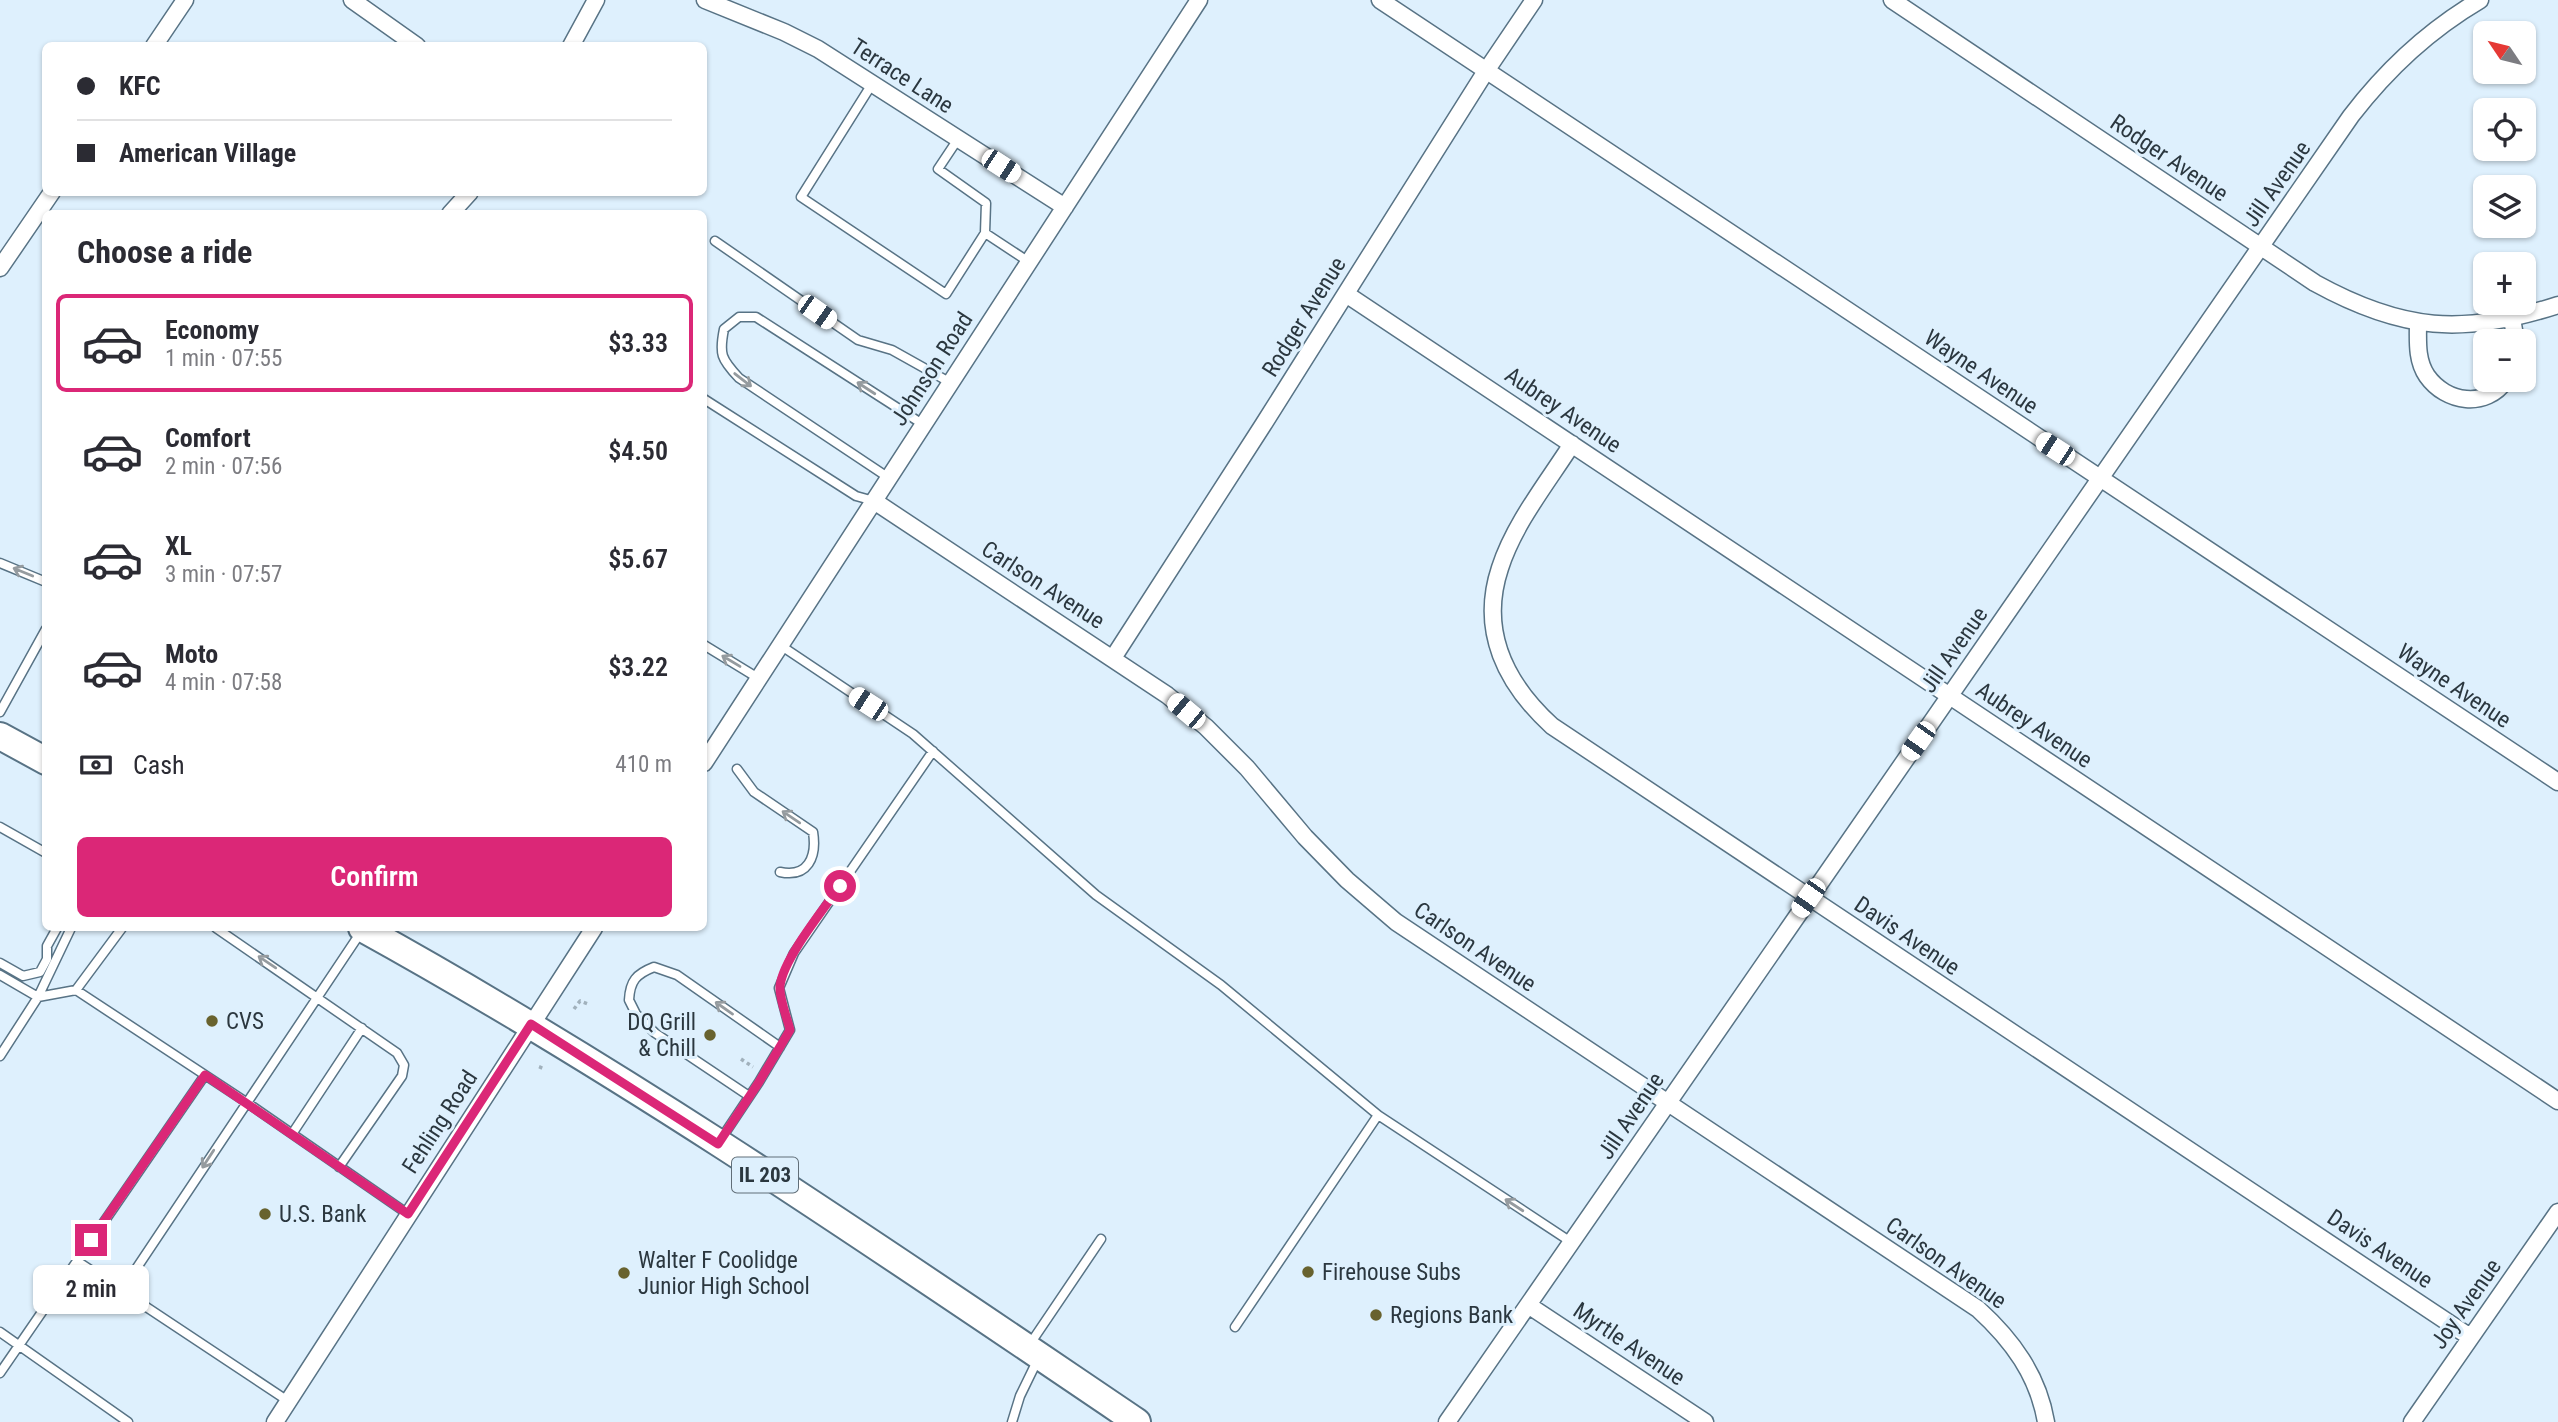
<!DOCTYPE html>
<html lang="en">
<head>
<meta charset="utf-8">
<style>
	:root { --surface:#fff; --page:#f7f7f7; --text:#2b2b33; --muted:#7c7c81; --line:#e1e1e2; --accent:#db2777 }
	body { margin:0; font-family:"Roboto Condensed",sans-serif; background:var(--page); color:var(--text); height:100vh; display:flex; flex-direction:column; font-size:26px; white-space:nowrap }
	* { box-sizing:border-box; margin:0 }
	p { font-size:23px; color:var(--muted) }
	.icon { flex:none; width:38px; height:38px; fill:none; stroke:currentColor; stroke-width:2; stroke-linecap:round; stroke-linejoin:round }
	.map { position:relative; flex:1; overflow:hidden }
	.details { position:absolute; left:42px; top:210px; width:665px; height:721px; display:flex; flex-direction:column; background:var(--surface); border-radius:10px; box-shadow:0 2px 5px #0004 }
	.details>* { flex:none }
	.hud { position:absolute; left:42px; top:42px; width:665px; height:154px; border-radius:10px; box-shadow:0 2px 5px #0004; display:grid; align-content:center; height:154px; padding:0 35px; background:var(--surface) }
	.needle { width:46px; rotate:305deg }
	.tools { position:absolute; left:2473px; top:21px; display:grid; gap:14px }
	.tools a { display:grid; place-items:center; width:63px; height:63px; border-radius:10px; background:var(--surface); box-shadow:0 2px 5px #0004; font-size:35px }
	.end { position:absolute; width:32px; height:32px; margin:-16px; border:9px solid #db2777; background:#fff; box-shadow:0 0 0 4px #fff }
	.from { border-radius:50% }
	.bubble { position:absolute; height:49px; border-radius:10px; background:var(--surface); box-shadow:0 2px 5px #0004; font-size:23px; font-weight:600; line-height:49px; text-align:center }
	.car { position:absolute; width:21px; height:42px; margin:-21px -10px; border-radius:9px; box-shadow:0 0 5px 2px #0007; background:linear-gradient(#fff 24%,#345 0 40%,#fff 0 76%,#345 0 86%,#fff 0) }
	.hud b { display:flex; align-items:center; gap:24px; height:66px; font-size:26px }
	.hud b+b { border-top:2px solid var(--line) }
	.hud i { width:18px; height:18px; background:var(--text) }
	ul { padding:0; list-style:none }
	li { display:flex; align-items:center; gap:21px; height:98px; margin:0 14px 10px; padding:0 21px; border:4px solid transparent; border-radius:10px }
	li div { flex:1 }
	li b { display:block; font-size:26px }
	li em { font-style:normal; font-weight:600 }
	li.on { border-color:var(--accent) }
	li>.icon { width:63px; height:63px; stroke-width:1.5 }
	h2 { padding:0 35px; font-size:32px; line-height:84px }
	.pay { display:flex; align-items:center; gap:18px; height:77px; padding:0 35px; font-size:26px }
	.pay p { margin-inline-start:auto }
	.action { display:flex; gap:14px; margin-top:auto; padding:14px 35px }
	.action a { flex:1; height:80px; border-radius:10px; background:var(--accent); color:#fff; font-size:28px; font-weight:600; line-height:80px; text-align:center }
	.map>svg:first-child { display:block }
</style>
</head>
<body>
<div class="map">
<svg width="2558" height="1422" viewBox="0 0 2558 1422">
	<rect width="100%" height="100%" fill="#def0fd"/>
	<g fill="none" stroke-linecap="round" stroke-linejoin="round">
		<g stroke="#587385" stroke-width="11">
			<path id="lane" d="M872 84 801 197 946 294 985 233 1029 262
				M958 139 938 169 986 203 985 233
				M715 241 858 340 892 350 951 383
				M704 399 856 496 874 501
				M889 478 739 378C721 359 719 354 724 329L739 317H756L924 425
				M0 563 46 582
				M704 645 758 678
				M780 645 913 734 1096 895 1221 985 1378 1115 1235 1327
				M0 712 46 629
				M737 769 754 792 813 832C817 857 808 878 780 872
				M0 827 46 853
				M216 928 397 1053 404 1065 402 1076 339 1167
				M0 963 23 976 40 972 47 959V946L57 928
				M0 975 38 997 76 990 246 1102 408 1214
				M76 990 122 928
				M0 1056 38 997 71 928
				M749 1096 655 1033 636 1014 629 1000C630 981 636 974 654 967L677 975 780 1047
				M1378 1115 1571 1242
				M292 1134 362 1028
				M721 1139 759 1082 790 1030 779 988 794 953 933 751
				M77 1261 288 1401
				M122 1290 361 932
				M0 1332 128 1422
				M1030 1344 1101 1239
				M0 1373 205 1075
				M1012 1422 1020 1396 1038 1359"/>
		</g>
		<g stroke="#587385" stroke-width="19">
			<path id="street" d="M352 0 417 46
				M705 0 784 32 818 49 1065 207
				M1380 0 2558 782
				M1892 0 2315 283C2402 331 2463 336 2558 305
				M154 46 185 0
				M571 46 596 0
				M450 214 470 192
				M0 268 52 192
				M1346 294 2558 1101
				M2512 319 2516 341
				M2418 322C2418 340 2416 360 2427 376 2446 403 2486 409 2506 380
				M1572 444C1547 483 1514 524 1500 568 1479 631 1506 684 1552 726L2470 1337
				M874 501 1167 695 1206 727 1247 768 1305 837 1347 880 1396 922 1978 1309C2012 1340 2038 1375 2046 1422
				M1113 658 1263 425 1486 71 1534 0
				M704 763 1199 0
				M1528 1305 1705 1422
				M275 1422 594 928
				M1447 1422 2351 116C2387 69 2429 30 2480 0
				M2412 1422 2558 1212"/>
		</g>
		<g stroke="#587385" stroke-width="30">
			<path id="primary" d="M0 736 46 761
				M362 928C630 1076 884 1251 1137 1422"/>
		</g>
		<path stroke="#a1b1bc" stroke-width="3.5" stroke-dasharray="3.5 3.5" stroke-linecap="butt" d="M574 1009 580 1001 588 1004
			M741 1059 753 1067
			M540 1069 542 1064"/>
		<use href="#lane" stroke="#fff" stroke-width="8"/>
		<use href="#street" stroke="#fff" stroke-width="16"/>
		<use href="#primary" stroke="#fff" stroke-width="26"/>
	</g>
	<defs><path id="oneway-shaft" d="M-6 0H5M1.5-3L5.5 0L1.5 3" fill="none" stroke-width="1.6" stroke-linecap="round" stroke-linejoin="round" transform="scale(1.75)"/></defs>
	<g stroke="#959b9f">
		<use href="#oneway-shaft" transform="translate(743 380) rotate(38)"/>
		<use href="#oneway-shaft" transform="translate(866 388) rotate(-147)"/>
		<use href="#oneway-shaft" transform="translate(23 572) rotate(-158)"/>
		<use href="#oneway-shaft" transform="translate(731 661) rotate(-149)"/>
		<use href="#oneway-shaft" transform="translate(791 817) rotate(-146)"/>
		<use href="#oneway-shaft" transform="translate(267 962) rotate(-146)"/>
		<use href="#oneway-shaft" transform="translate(724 1008) rotate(-145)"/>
		<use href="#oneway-shaft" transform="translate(208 1159) rotate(123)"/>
		<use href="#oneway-shaft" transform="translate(1514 1205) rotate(-147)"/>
	</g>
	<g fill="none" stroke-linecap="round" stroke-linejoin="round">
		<path stroke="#db2777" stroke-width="9" d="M91 1240 205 1075 408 1214 531 1024 718 1144 759 1082 790 1030C787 1017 779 999 780 986 783 959 823 910 840 886"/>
	</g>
	<g fill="#68622e" stroke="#def0fd" stroke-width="2.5">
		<circle cx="212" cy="1021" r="7"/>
		<circle cx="710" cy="1035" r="7"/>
		<circle cx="265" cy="1214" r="7"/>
		<circle cx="1308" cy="1272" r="7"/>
		<circle cx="624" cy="1273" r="7"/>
		<circle cx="1376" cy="1315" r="7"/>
	</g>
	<g text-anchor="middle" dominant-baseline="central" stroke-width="6" stroke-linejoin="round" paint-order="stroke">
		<rect fill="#def0fd" stroke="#616e78" stroke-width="2" x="732" y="1157.5" width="66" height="35" rx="5"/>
		<g font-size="21" font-weight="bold" fill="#2b373f">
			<text x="765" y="1175">IL 203</text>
		</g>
		<g font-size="23" fill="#2b373f" stroke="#def0fd">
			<text transform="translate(902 76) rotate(33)">Terrace Lane</text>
			<text transform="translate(2169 158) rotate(34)">Rodger Avenue</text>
			<text transform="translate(2277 184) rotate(-55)">Jill Avenue</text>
			<text transform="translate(1304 317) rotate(-58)">Rodger Avenue</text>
			<text transform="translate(932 369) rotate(-57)">Johnson Road</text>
			<text transform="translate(1981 372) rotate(34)">Wayne Avenue</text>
			<text transform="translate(1563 410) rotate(34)">Aubrey Avenue</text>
			<text transform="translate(1043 585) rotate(33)">Carlson Avenue</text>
			<text transform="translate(1954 650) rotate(-55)">Jill Avenue</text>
			<text transform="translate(2454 686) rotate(34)">Wayne Avenue</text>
			<text transform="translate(2034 725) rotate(34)">Aubrey Avenue</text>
			<text transform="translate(1907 936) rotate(34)">Davis Avenue</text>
			<text transform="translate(1475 947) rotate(34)">Carlson Avenue</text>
			<text transform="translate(1631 1116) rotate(-56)">Jill Avenue</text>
			<text transform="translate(440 1122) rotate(-57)">Fehling Road</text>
			<text transform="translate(2380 1249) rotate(34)">Davis Avenue</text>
			<text transform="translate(1946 1263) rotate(35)">Carlson Avenue</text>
			<text transform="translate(2466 1304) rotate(-55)">Joy Avenue</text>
			<text transform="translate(1629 1344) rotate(34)">Myrtle Avenue</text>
		</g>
		<g font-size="23" fill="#2b373f" stroke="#def0fd" text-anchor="start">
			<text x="226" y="1021">CVS</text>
			<text x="696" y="1022" text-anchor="end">DQ Grill<tspan x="696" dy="26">&amp; Chill</tspan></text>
			<text x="279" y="1214">U.S. Bank</text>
			<text x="638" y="1260">Walter F Coolidge<tspan x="638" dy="26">Junior High School</tspan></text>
			<text x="1322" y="1272">Firehouse Subs</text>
			<text x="1390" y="1315">Regions Bank</text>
		</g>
	</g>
</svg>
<div class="tools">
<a><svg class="needle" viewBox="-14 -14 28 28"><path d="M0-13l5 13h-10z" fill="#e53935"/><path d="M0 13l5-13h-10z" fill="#7c7c81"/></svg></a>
<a><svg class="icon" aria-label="locate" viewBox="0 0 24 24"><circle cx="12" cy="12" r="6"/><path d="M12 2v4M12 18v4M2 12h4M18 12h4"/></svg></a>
<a><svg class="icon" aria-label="layers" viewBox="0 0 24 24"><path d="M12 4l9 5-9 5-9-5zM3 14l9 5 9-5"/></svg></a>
<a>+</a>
<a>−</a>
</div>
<i class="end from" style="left:840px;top:886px"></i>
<i class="end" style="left:91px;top:1240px"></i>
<div class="bubble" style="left:33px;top:1265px;width:116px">2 min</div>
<i class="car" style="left:1001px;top:166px;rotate:123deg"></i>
<i class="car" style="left:817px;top:312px;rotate:125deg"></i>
<i class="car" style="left:2055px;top:449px;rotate:303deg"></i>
<i class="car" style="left:868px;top:704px;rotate:303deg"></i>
<i class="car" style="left:1186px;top:711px;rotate:310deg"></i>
<i class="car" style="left:1918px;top:741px;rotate:215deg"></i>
<i class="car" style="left:1808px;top:898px;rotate:215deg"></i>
<div class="hud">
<b><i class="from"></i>KFC</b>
<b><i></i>American Village</b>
</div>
<section class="details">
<h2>Choose a ride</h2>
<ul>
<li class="on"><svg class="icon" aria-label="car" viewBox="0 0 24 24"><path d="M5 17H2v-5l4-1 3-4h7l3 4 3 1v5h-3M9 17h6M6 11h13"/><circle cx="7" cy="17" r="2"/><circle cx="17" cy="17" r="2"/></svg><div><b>Economy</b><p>1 min · 07:55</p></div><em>$3.33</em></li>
<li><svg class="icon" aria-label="car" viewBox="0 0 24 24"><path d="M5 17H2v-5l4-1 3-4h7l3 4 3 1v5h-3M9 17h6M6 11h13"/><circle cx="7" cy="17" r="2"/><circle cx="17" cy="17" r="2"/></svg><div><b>Comfort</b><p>2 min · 07:56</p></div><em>$4.50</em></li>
<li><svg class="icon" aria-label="car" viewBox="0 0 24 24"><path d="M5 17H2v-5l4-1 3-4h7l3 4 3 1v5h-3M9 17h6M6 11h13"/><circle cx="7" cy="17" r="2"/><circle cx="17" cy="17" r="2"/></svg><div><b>XL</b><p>3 min · 07:57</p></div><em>$5.67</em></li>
<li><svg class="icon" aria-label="car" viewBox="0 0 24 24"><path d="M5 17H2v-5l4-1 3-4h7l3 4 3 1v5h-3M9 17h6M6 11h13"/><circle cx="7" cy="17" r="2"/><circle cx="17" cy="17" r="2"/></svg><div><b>Moto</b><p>4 min · 07:58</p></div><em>$3.22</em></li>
</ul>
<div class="pay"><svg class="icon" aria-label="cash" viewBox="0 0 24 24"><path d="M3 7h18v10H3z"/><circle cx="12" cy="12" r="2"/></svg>Cash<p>410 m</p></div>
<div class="action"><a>Confirm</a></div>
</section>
</div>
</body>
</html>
